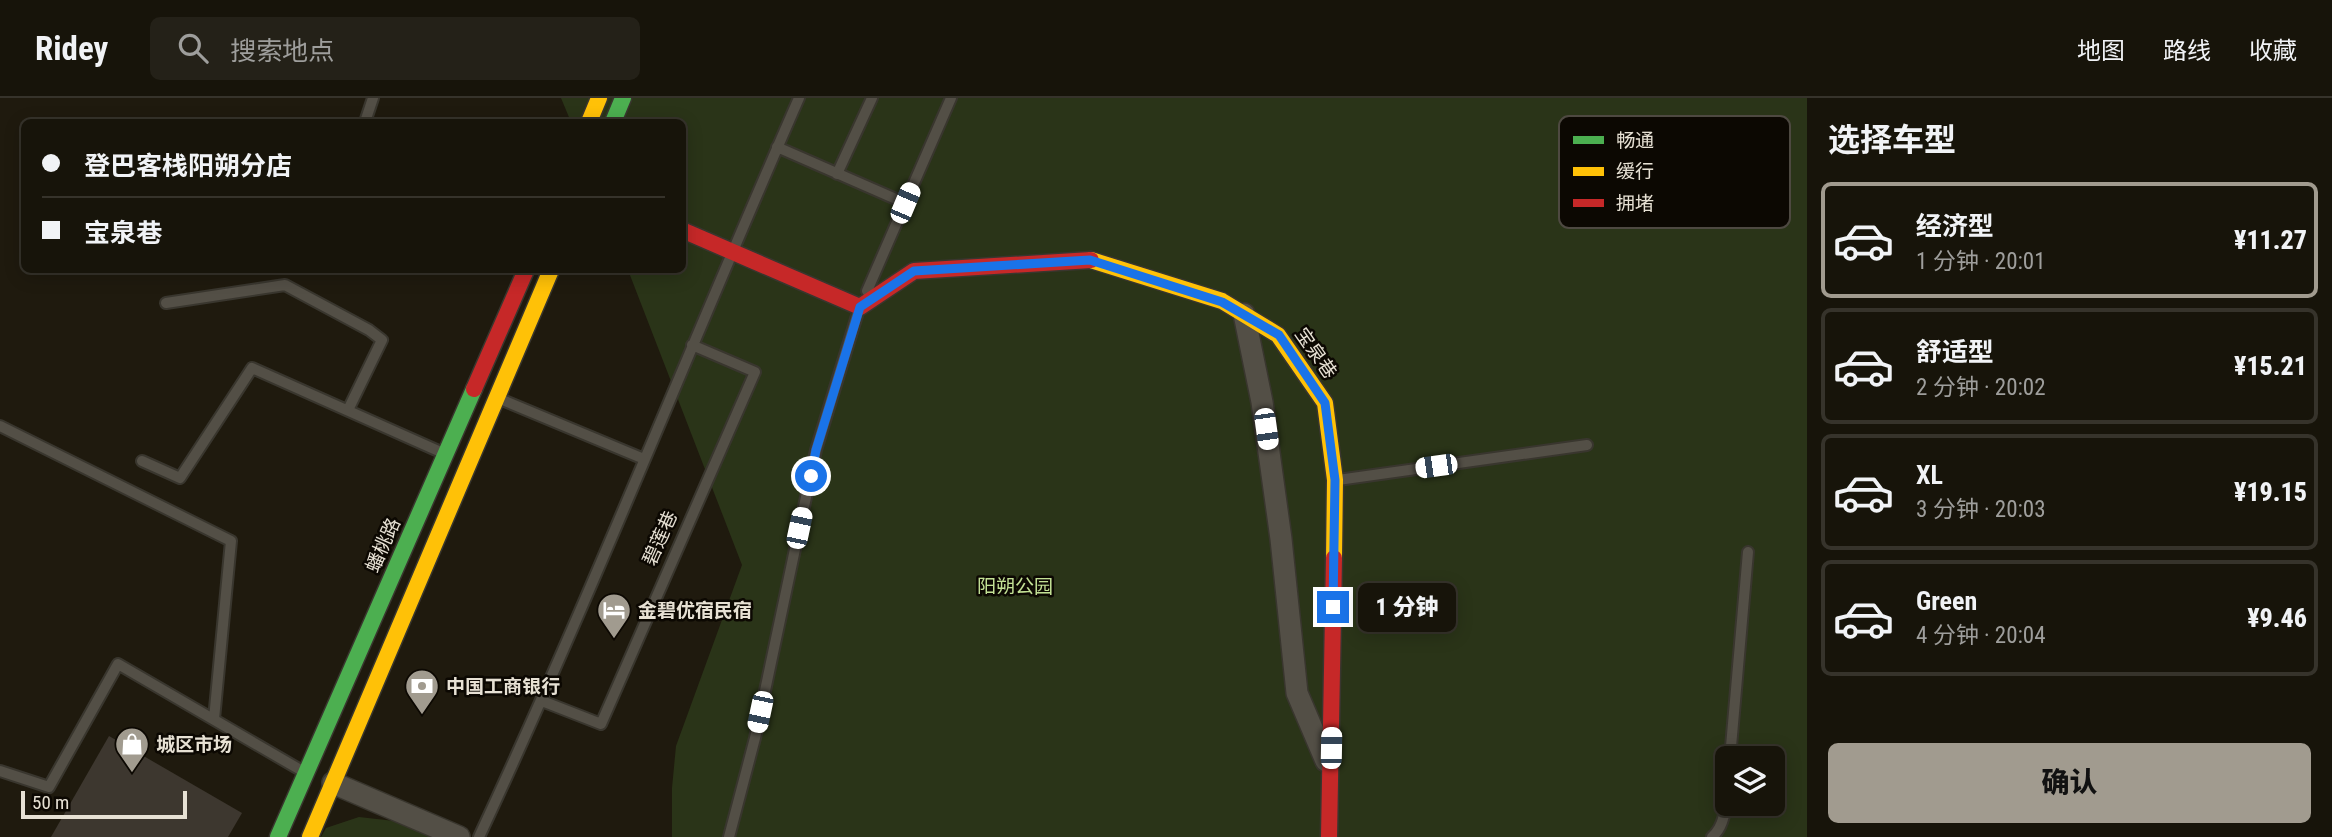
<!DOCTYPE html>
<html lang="zh">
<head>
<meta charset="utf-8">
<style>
	:root { --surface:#17140a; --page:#242118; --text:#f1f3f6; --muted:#9e9e9c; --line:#36332b; --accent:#a19b8f }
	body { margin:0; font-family:"Roboto Condensed","Noto Sans SC",sans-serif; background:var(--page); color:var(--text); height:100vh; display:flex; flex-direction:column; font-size:26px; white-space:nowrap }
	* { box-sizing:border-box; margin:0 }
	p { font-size:23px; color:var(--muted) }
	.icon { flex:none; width:38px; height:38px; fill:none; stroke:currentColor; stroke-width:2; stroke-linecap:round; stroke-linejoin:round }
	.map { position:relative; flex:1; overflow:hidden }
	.details { display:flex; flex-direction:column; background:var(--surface); width:525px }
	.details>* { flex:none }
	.hud { position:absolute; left:21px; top:21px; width:665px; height:154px; border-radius:10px; box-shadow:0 4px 18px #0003,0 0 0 2px var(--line); display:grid; align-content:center; height:154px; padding:0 21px; background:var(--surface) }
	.tools { position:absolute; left:1715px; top:648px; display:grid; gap:14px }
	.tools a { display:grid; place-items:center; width:70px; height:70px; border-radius:10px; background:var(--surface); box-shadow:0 4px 18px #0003,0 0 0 2px var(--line); font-size:35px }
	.scale { position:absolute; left:21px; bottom:18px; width:166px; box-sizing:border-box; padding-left:7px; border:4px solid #e7e1d4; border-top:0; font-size:19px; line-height:24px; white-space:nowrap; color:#e7e1d4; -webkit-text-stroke:5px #0c0802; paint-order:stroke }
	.end { position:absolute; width:32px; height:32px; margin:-16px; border:9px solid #1a73e8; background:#fff; box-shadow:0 0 0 4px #fff }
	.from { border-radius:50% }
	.bubble { position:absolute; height:49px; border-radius:10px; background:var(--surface); box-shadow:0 4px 18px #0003,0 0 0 2px var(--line); font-size:23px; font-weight:800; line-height:49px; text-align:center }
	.car { position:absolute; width:21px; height:42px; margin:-21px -10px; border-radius:9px; box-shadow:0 0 5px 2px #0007; background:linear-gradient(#fff 24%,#345 0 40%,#fff 0 76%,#345 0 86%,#fff 0) }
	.hud b { display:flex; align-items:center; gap:24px; height:66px; font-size:26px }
	.hud b+b { border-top:2px solid var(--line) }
	.hud i { width:18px; height:18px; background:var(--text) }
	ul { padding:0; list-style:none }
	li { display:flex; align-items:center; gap:21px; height:116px; margin:0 14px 10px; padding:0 7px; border:4px solid var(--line); border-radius:10px }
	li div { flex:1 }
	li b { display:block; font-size:26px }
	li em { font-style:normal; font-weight:800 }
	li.selected { border-color:var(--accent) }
	li>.icon { width:63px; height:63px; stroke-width:1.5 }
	h2 { padding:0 21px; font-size:32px; line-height:84px }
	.primary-button { display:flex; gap:14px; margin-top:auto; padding:14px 21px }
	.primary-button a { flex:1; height:80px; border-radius:10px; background:var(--accent); color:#111; font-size:28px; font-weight:800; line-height:80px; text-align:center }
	header { display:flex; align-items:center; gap:42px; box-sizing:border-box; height:98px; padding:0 35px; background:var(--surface); border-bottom:2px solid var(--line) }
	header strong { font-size:33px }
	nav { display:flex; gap:38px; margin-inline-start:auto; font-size:24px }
	.search { width:490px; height:63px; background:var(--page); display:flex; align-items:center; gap:18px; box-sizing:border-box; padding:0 24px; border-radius:10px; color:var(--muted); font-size:26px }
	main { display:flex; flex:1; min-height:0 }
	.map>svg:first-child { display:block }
</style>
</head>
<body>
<header>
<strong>Ridey</strong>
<div class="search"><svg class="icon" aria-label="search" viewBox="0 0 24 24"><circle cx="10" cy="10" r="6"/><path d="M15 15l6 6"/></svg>搜索地点</div>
<nav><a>地图</a><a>路线</a><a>收藏</a></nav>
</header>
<main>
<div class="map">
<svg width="1807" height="739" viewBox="0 0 1807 739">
	<rect width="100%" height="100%" fill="#1f1a0e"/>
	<path fill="#2a3418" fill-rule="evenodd" d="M561 0H1807V739H672V690L676 648 742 467 628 172H682V24H571ZM1727 660H1773V705H1727Z
		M359 719 412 725 444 739H321L326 730Z"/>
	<path fill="#3d372f" d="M109 638 242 715 228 739H51Z"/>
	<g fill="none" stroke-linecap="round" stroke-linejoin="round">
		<g stroke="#39362e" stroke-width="14">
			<path id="lane" d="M367 24 366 21 373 0
				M777 49 905 105
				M837 76 872 0
				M867 193 951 0
				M166 205 285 187 369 232 382 242 348 312
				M500 301 644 361
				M0 328 231 443 214 621
				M142 363 180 380 252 270 443 355
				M1338 382 1587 347
				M542 603 601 626 755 274 692 247
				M1730 660 1748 454
				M0 673 49 689 118 566 304 674
				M479 739C592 496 691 246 799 0
				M729 739 755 640 816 352 859 211
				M1712 739C1724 729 1726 710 1727 695"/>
		</g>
		<g stroke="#39362e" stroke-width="24">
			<path id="street" d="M1244 216 1262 304 1281 441 1297 595 1326 663
				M333 685 459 739"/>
		</g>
		<g stroke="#39362e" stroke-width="19">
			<path id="fast" d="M613 24 623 0
				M278 739 474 291"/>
		</g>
		<g stroke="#39362e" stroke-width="19">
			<path id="slow" d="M589 24 599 0
				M1091 162 1222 203 1278 237 1325 305 1335 382 1334 460
				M310 739 551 172"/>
		</g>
		<g stroke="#39362e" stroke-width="19">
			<path id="jam" d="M682 132 860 209 914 173 1091 162
				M474 291 526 172
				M1329 739 1334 460"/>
		</g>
		<use href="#lane" stroke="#534f46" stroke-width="10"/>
		<use href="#street" stroke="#534f46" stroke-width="21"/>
		<use href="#fast" stroke="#4caf50" stroke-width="16"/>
		<use href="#slow" stroke="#ffc107" stroke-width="16"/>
		<use href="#jam" stroke="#c62828" stroke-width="16"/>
	</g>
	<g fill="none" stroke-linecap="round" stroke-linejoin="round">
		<path stroke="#1a73e8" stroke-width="9" d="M811 378 816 352 860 209 914 173 1090 162 1222 204 1279 237 1325 305 1335 382 1333 509"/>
	</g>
	<defs>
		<g id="hotel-pin" transform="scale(1.75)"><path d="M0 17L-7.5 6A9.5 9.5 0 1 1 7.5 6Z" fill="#a19b8f" stroke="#0c0802"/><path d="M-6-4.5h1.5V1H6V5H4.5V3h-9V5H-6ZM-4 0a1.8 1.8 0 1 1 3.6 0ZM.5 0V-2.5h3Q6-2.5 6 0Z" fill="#fff"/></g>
		<g id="bank-pin" transform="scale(1.75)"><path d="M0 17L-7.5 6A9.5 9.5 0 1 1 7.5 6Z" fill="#a19b8f" stroke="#0c0802"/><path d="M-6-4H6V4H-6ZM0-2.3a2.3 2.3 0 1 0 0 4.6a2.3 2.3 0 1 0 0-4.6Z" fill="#fff"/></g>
		<g id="shop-pin" transform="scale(1.75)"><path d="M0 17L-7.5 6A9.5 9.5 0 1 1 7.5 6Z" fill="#a19b8f" stroke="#0c0802"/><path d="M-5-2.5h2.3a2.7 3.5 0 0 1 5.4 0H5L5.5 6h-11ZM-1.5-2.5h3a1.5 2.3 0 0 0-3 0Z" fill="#fff"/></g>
	</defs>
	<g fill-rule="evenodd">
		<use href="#hotel-pin" x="614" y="512"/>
		<use href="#bank-pin" x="422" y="588"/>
		<use href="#shop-pin" x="132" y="646"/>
	</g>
	<g text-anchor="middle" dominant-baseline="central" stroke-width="5" stroke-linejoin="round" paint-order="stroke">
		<g font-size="19" fill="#e7e1d4" stroke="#0c0802">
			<text transform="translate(1316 255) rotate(55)">宝泉巷</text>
			<text transform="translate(660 440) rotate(-66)">碧莲巷</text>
			<text transform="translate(383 447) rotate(-66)">蟠桃路</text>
		</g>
		<g font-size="19" fill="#c3e195" stroke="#0c0802">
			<text x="1015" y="488">阳朔公园</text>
		</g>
		<g font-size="19" font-weight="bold" fill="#e7e1d4" stroke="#0c0802" text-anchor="start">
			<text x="638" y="512">金碧优宿民宿</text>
			<text x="446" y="588">中国工商银行</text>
			<text x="156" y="646">城区市场</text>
		</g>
	</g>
	<rect x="1559" y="18" width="231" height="112" rx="10" fill="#0c0802" stroke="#4e4941" stroke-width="2"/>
	<rect x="1573" y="38" width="31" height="8" fill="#4caf50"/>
	<rect x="1573" y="69" width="31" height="9" fill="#ffc107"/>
	<rect x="1573" y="101" width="31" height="8" fill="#c62828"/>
	<g font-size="19" fill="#e7e1d4">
		<text x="1616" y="49">畅通</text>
		<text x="1616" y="80">缓行</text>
		<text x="1616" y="112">拥堵</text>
	</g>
</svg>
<div class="tools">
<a><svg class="icon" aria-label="layers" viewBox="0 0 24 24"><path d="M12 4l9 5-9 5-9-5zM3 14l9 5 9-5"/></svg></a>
</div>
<div class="scale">50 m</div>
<i class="end from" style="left:811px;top:378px"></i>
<i class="end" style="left:1333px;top:509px"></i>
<div class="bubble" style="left:1358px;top:485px;width:98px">1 分钟</div>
<i class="car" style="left:905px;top:105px;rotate:23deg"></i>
<i class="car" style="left:1266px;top:331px;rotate:172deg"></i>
<i class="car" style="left:1436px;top:368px;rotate:262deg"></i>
<i class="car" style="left:799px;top:430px;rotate:12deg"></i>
<i class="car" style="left:760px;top:614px;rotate:192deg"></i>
<i class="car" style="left:1331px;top:650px;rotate:1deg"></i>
<div class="hud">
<b><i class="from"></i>登巴客栈阳朔分店</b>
<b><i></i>宝泉巷</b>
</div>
</div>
<section class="details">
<h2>选择车型</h2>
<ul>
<li class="selected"><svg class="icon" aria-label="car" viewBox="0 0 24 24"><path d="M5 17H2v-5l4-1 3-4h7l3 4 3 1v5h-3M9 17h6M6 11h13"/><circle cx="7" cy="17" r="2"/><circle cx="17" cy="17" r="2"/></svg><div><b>经济型</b><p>1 分钟 · 20:01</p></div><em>¥11.27</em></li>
<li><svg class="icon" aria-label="car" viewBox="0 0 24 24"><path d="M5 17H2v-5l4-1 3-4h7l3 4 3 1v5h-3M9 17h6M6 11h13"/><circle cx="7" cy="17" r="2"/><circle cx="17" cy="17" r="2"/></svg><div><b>舒适型</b><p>2 分钟 · 20:02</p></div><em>¥15.21</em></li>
<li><svg class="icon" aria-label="car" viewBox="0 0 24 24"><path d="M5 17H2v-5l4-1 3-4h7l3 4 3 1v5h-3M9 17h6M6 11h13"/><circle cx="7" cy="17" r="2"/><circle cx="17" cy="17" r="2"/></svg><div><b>XL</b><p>3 分钟 · 20:03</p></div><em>¥19.15</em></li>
<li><svg class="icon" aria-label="car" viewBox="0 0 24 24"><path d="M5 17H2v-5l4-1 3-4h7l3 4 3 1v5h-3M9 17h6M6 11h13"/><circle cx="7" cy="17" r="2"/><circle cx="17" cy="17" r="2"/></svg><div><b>Green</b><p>4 分钟 · 20:04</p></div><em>¥9.46</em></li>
</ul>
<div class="primary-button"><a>确认</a></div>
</section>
</main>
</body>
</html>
